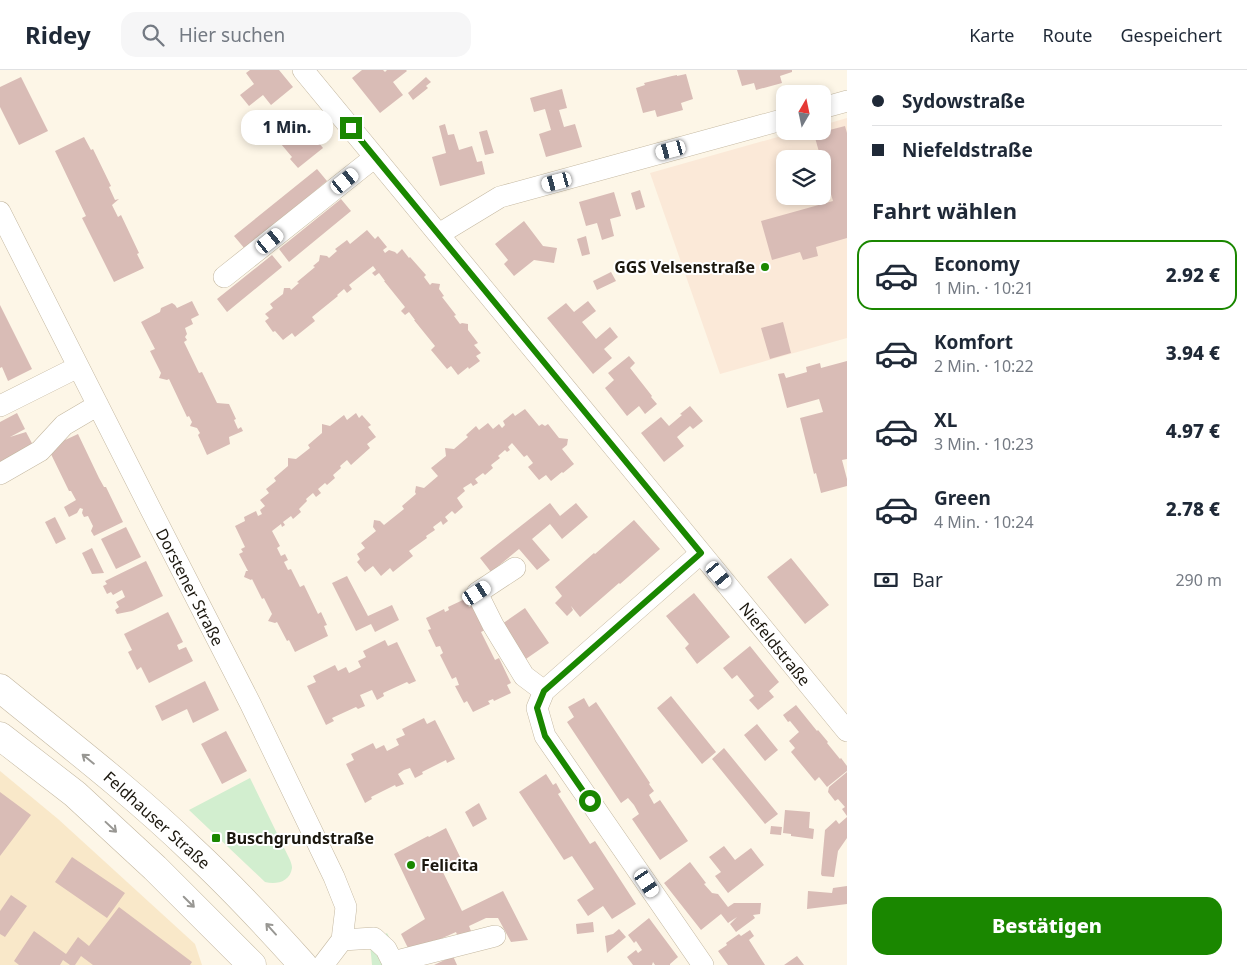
<!DOCTYPE html>
<html lang="de">
<head>
<meta charset="utf-8">
<style>
	:root { --surface:#fff; --page:#f6f6f7; --text:#1f2937; --muted:#747a83; --line:#e0e1e3; --accent:#1a8700 }
	body { margin:0; font-family:"Noto Sans",sans-serif; background:var(--page); color:var(--text); height:100vh; display:flex; flex-direction:column; font-size:19px; white-space:nowrap }
	* { box-sizing:border-box; margin:0 }
	p { font-size:16px; color:var(--muted) }
	.icon { flex:none; width:28px; height:28px; fill:none; stroke:currentColor; stroke-width:2; stroke-linecap:round; stroke-linejoin:round }
	.map { position:relative; flex:1; overflow:hidden }
	.sheet { display:flex; flex-direction:column; background:var(--surface); width:400px }
	.sheet>* { flex:none }
	.guide { display:grid; align-content:center; height:110px; padding:0 25px; background:var(--surface) }
	.needle { width:32px; rotate:9deg }
	.tools { position:absolute; left:776px; top:15px; display:grid; gap:10px }
	.tools a { display:grid; place-items:center; width:55px; height:55px; border-radius:10px; background:var(--surface); box-shadow:0 2px 8px #0003; font-size:25px }
	.end { position:absolute; width:22px; height:22px; margin:-11px; border:6px solid #1a8700; background:#fff; box-shadow:0 0 0 2px #fff }
	.from { border-radius:50% }
	.bubble { position:absolute; height:35px; border-radius:15px; background:var(--surface); box-shadow:0 2px 8px #0003; font-size:16px; font-weight:800; line-height:35px; text-align:center }
	.car { position:absolute; width:15px; height:30px; margin:-15px -8px; border-radius:6px; box-shadow:0 0 4px 1px #0007; background:linear-gradient(#fff 24%,#345 0 40%,#fff 0 76%,#345 0 86%,#fff 0) }
	.guide b { display:flex; align-items:center; gap:18px; height:48px; font-size:19px }
	.guide b+b { border-top:1px solid var(--line) }
	.guide i { width:12px; height:12px; background:var(--text) }
	ul { padding:0; list-style:none }
	li { display:flex; align-items:center; gap:15px; height:70px; margin:0 10px 8px; padding:0 15px; border:2px solid transparent; border-radius:15px }
	li div { flex:1 }
	li b { display:block; font-size:19px }
	li em { font-style:normal; font-weight:800 }
	li.current { border-color:var(--accent) }
	li>.icon { width:45px; height:45px; stroke-width:1.5 }
	h2 { padding:0 25px; font-size:22px; line-height:60px }
	.pay { display:flex; align-items:center; gap:12px; height:55px; padding:0 25px; font-size:19px }
	.pay p { margin-inline-start:auto }
	.primary-button { display:flex; gap:10px; margin-top:auto; padding:10px 25px }
	.primary-button a { flex:1; height:58px; border-radius:15px; background:var(--accent); color:#fff; font-size:20px; font-weight:800; line-height:58px; text-align:center }
	header { display:flex; align-items:center; gap:30px; box-sizing:border-box; height:70px; padding:0 25px; background:var(--surface); border-bottom:1px solid var(--line) }
	header strong { font-size:24px }
	nav { display:flex; gap:28px; margin-inline-start:auto; font-size:18px }
	.search { width:350px; height:45px; background:var(--page); display:flex; align-items:center; gap:12px; box-sizing:border-box; padding:0 18px; border-radius:15px; color:var(--muted); font-size:19px }
	main { display:flex; flex:1; min-height:0 }
	.map>svg:first-child { display:block }
</style>
</head>
<body>
<header>
<strong>Ridey</strong>
<div class="search"><svg class="icon" aria-label="search" viewBox="0 0 24 24"><circle cx="10" cy="10" r="6"/><path d="M15 15l6 6"/></svg>Hier suchen</div>
<nav><a>Karte</a><a>Route</a><a>Gespeichert</a></nav>
</header>
<main>
<div class="map">
<svg width="847" height="895" viewBox="0 0 847 895">
	<rect width="100%" height="100%" fill="#fdf6e7"/>
	<path fill="#f9e8c9" d="M0 701 58 749 195 874 202 895H0Z"/>
	<path fill="#fbe9d8" fill-rule="evenodd" d="M847 48V268L720 304 650 103 799 61H822L823 55ZM785 89H822V126H785Z"/>
	<path fill="#d2eecf" d="M250 708 290 790C291 793 292 795 292 798 290 812 276 815 265 812L189 740Z
		M387 863 403 895H372L370 874Z"/>
	<path fill="#d9bcb6" d="M250 0H279L293 17 271 35 263 25 249 36 240 25 254 14 246 3Z
		M362 0H383L385 2 387 0H406L407 1 393 12 403 25 380 43 352 8Z
		M737 0H792V2L780 6 782 13 756 20 754 13 742 16Z
		M686 4 693 29 681 33 683 40 657 47 655 40 643 43 636 18 645 15 644 13 672 6 677 5V6Z
		M21 7 48 61 19 75 0 37V17Z
		M426 7 431 12 426 16 428 18 413 30 408 23Z
		M562 19 567 38 559 40 564 57 575 54 582 77 546 87 539 64 551 60 545 39 534 42 530 28Z
		M296 44 323 78 298 98 290 89 292 87 281 74 279 75 271 65Z
		M445 54 448 65 454 64 459 80 472 76 477 92 482 91 485 104 440 116 432 87 446 83 439 56Z
		M845 56 847 63V168L816 177 818 186 803 190 800 182 772 190 761 151 833 131 822 94V89H821L814 64Z
		M487 60 494 83 485 85 479 62Z
		M84 67 91 80 93 79 111 116 109 117 115 130 119 129 112 135 118 147 121 145 139 183 137 184 144 198 114 212 82 148 86 146 55 81Z
		M317 99 327 111 245 179 234 166Z
		M640 120 645 137 636 140 631 123Z
		M614 122 621 146 610 149 614 166 602 170 597 153 586 156 579 132Z
		M341 129 351 141 289 192 279 179Z
		M524 151 543 176 557 178 554 193 534 190 514 206 504 194 508 190 495 174Z
		M367 160 375 169 378 166 387 177 383 180 385 183 389 180 395 182 397 184 402 179 409 188 410 187 426 205 424 207 430 215 432 213 440 214 439 219 444 226 442 227 456 245 454 246 460 254 462 253 468 254V260L478 273 474 275 481 283 476 286 480 291 469 299 468 297 458 305 451 296 447 299 431 280 435 276 414 250H415L409 242 405 245 401 241 405 237 384 211H385L379 203 375 206 372 203 376 200 373 196 349 215 352 219 347 223 344 219 337 225 338 226 312 247 315 251 295 267 292 263 283 270 275 261 273 262 265 251 269 248 265 244 273 238 270 234 283 224 284 218H290L291 220 299 213 297 212 315 197 313 196 319 191 320 185 327 186 329 188 337 181 335 179 347 170 350 174Z
		M586 166 590 184 582 186 577 169Z
		M272 185 282 197 227 242 217 229Z
		M611 202 616 211 597 220 593 211Z
		M192 231 199 245 191 249 193 254 185 258 187 264 185 267 187 270 184 272 199 303 202 302 217 333 229 334 236 349 234 350 238 359 241 357 243 361 229 367 230 374 207 385 198 365 200 363 197 358 190 356 192 352 189 346 187 347 169 309 167 310 159 308 161 303 150 281 155 279 141 252 160 242 161 238 172 233 175 235 177 238Z
		M588 231 596 241 582 252 596 269 610 257 618 267 604 279 612 288 593 304 547 248 566 233 574 242Z
		M0 235 32 299 8 311 2 297 0 298Z
		M783 252 791 283 770 289 761 258Z
		M629 286 635 293 630 298 652 326 651 327 657 334 645 344 639 336 627 346 605 318 614 310 608 303Z
		M847 291V389L842 390 847 409V416L821 423 816 403 814 404 800 348 823 342 819 329 787 338 778 304 784 303 786 308 807 302 806 297 820 293 821 298Z
		M690 336 703 351 693 359 690 356 677 367 684 376 664 392 641 363 661 347 669 356 682 345 680 344Z
		M525 339 539 356 542 354 545 356 548 354 559 368 568 369 567 375 562 379 574 394 563 403 562 402 551 411 546 405 539 410 528 397 533 393 527 385 524 387 512 373 508 377 510 380 507 382 505 380 498 386 500 388 491 395 493 398 485 405 483 403 475 409 478 413 473 416 471 413 463 418 465 421 457 428 463 437 455 444 452 441 445 447 448 451 443 455 441 451 433 457 435 460 426 466 427 468 409 481 413 486 393 502 390 498 381 506 373 496 365 502 357 492 360 489 357 484 365 478 361 473 376 461 373 457 374 450 380 451 384 455 404 439 402 436 416 424 415 422 416 416 424 418 438 406 431 398 446 386 445 378 454 379 468 367 466 365 476 356 479 360 488 353 493 359 499 354 502 358 505 355 503 351 513 343 515 346Z
		M17 343 25 359 10 367 26 362 35 379 0 392V352Z
		M356 343 359 348 362 345 371 355 368 357 376 367 367 374 370 378 351 395 347 390 340 396 341 398 333 405 335 408 327 415 325 413 318 419 321 423 316 427 313 423 306 429 307 431 299 439 301 442 293 449 291 446 283 452 285 455 282 457 281 454 272 461 280 476 277 478 281 486 285 484 288 490 284 492 288 500 291 499 300 517 304 515 318 544 321 542 327 555 324 556 328 566 295 582 289 570 287 571 277 552 275 553 268 551 272 544 264 528 262 529 252 509 251 510 244 507 246 501H248L239 484 243 482 241 479 245 477 235 456 245 451 244 447 256 441 258 446 262 444 260 440 265 436 260 430 269 423 266 419 276 411 274 408 288 396V388L296 389 310 378 308 375 322 363V354L330 356 344 345 347 350Z
		M78 364 99 408 104 417H106L123 452 94 466 91 461 93 456 88 446 84 447 82 443 83 439 80 438 77 443 69 447 64 437 76 430 71 421H69L48 378Z
		M550 433 560 446 576 433 588 447 562 469 550 454 532 469 550 490 537 500 519 479 491 502 480 488Z
		M55 447 66 469 56 474 45 452Z
		M634 450 660 479 620 514 619 513 580 547 571 536 573 540 567 546 555 533 562 526 555 517 594 483 595 484Z
		M126 457 141 487 116 499 101 469Z
		M92 478 104 503 92 504 82 483Z
		M791 488 829 535 805 554 767 507Z
		M146 491 163 526 132 541 117 544 115 540 119 537 116 532 125 527 122 520 113 525 111 522 107 524 103 516 107 514 105 511Z
		M347 506 368 546 392 535 399 550 375 562 371 554 356 561 332 513Z
		M694 523 730 567 697 594 685 578 689 574 666 546Z
		M465 529 469 537 473 535 485 560 481 562 495 590 499 588 511 613 507 615 511 623 494 631 493 629 488 631 490 634 473 642 467 631 464 633 455 616 459 615 456 607 452 609 440 585 443 583 440 576 436 577 428 560 431 559 426 548 444 539 445 542 449 540 448 537Z
		M525 538 549 573 523 591 499 556Z
		M168 542 183 572 177 575 179 580 186 577 193 591 149 613 141 597 137 600 128 582 132 580 124 564Z
		M385 570 388 576 397 572 416 611 409 614 407 612 383 623 384 626 377 630 372 620 360 625 365 636 358 639 356 637 332 648 334 651 326 655 307 616 316 612 313 606 335 595 338 601 346 597 349 603 361 597 358 591 366 587 363 581Z
		M750 576 779 612 769 621 774 627 758 640 749 630 754 626 737 605 732 609 723 598Z
		M205 611 219 640 193 653 187 639 162 651 155 636Z
		M671 626 716 682 702 694 657 638Z
		M584 628 589 637 596 632 650 713 649 714 654 721 649 725 654 734 660 730 688 771 660 790 632 749 639 744 634 735 628 728 621 733 567 652 574 647 568 637Z
		M796 635 817 661 818 660 828 672 827 673 840 689 841 688 847 696V701L827 717 819 707 815 711 791 682 795 678 789 671 799 662 790 651 788 652 783 645Z
		M424 648 427 654 435 650 455 689 447 693 446 690 422 702 423 704 415 708 410 698 404 700 398 704 404 714 396 717 395 715 371 727 372 729 365 733 346 694 354 690 351 684 373 673 376 679 384 675 387 681 399 675 396 669 405 665 402 659Z
		M757 654 778 680 765 691 744 665Z
		M226 661 247 701 222 714 201 674Z
		M724 678 778 744 765 754 712 689Z
		M847 702V746L842 739 845 737 838 729 835 731 828 722 829 717Z
		M546 704 553 715 556 713 561 722 558 724 590 774 595 771 636 834 612 849 603 836 588 846 577 830 594 819 572 786 564 790 519 722Z
		M0 722 31 745 0 786Z
		M479 733 487 749 473 757 465 742Z
		M785 740 810 742 809 758 814 759 813 769 791 766V764L783 763Z
		M847 747V768L838 781 834 807 822 806 821 804 825 760 836 750 839 754Z
		M771 756 782 757 781 765 770 764Z
		M446 758 463 793 448 800 444 791 442 792 437 790 462 841 503 821 528 870 511 872 498 848H486L469 856 471 861 458 867 456 862 436 871 435 870 409 880 401 864 425 849 394 784 428 766 429 767Z
		M724 776 735 790 751 778 764 795 728 823 715 806 721 802 709 787Z
		M72 787 125 823 107 848 55 812Z
		M690 792 706 813 704 814 712 823 718 824 728 837 734 833H761L760 844 753 845 755 848 736 862 730 854 737 847 728 853 721 844 701 860 664 813Z
		M847 816V834L807 839 808 821 832 823 833 818Z
		M11 825 27 836 5 867 0 864V841Z
		M119 837 192 892 190 895H93L81 886 75 895H70L63 890 60 895H19L14 891 34 861 66 884 78 867 89 876Z
		M649 848 678 887 670 894V895H655L653 892 652 895H633L627 887 636 880 638 883 642 880 636 871 634 873 628 865Z
		M593 852 594 862 577 864 576 854Z
		M619 859 626 867 607 883 605 866 613 864Z
		M750 860 754 866 749 870 765 895H728L718 881 727 875 726 873 739 864 741 866Z
		M453 886 457 895H434Z
		M797 886 804 895H784Z"/>
	<g fill="none" stroke-linecap="round" stroke-linejoin="round">
		<g stroke="#c4b8a1" stroke-width="22">
			<path id="minor" d="M303 0 660 433 847 661
				M822 38 847 31
				M0 142 151 440 250 633 334 807 346 837 342 870 323 895
				M439 164 500 127 785 49
				M224 207 375 87
				M0 336 78 297
				M0 404 40 381 64 355 98 335
				M701 483 544 621 537 638 545 666 703 895
				M515 498 477 523 493 555 524 606 544 621
				M342 870 374 868 386 879 394 895
				M393 892 495 866"/>
		</g>
		<g stroke="#c4b8a1" stroke-width="29">
			<path id="major" d="M0 618C65 671 132 722 192 780 231 816 268 856 303 895
				M0 666 75 724 155 798 252 895"/>
		</g>
		<use href="#minor" stroke="#fff" stroke-width="21"/>
		<use href="#major" stroke="#fff" stroke-width="28"/>
	</g>
	<defs><path id="oneway-shaft" d="M-6 0H5M1.5-3L5.5 0L1.5 3" fill="none" stroke-width="1.6" stroke-linecap="round" stroke-linejoin="round" transform="scale(1.25)"/></defs>
	<g stroke="#989793">
		<use href="#oneway-shaft" transform="translate(88 689) rotate(-141)"/>
		<use href="#oneway-shaft" transform="translate(111 757) rotate(43)"/>
		<use href="#oneway-shaft" transform="translate(189 832) rotate(45)"/>
		<use href="#oneway-shaft" transform="translate(271 859) rotate(-132)"/>
	</g>
	<g fill="none" stroke-linecap="round" stroke-linejoin="round">
		<path stroke="#1a8700" stroke-width="6" d="M351 58 701 483 544 621 537 638 545 666 590 731"/>
	</g>
	<g fill="#1a8700" stroke="#fff" stroke-width="2">
		<circle cx="765" cy="197" r="5"/>
		<rect x="211" y="763" width="10" height="10" rx="2.5"/>
		<circle cx="411" cy="795" r="5"/>
	</g>
	<g text-anchor="middle" dominant-baseline="central" stroke-width="4" stroke-linejoin="round" paint-order="stroke">
		<g font-size="16" font-weight="bold" fill="#1b170e" stroke="#fff" text-anchor="start">
			<text x="755" y="197" text-anchor="end">GGS Velsenstraße</text>
			<text x="226" y="768">Buschgrundstraße</text>
			<text x="421" y="795">Felicita</text>
		</g>
		<g font-size="16" fill="#1b170e" stroke="#fff">
			<text transform="translate(190 517) rotate(63)">Dorstener Straße</text>
			<text transform="translate(775 574) rotate(51)">Niefeldstraße</text>
			<text transform="translate(157 750) rotate(42)">Feldhauser Straße</text>
		</g>
	</g>
</svg>
<div class="tools">
<a><svg class="needle" viewBox="-14 -14 28 28"><path d="M0-13l5 13h-10z" fill="#e53935"/><path d="M0 13l5-13h-10z" fill="#747a83"/></svg></a>
<a><svg class="icon" aria-label="layers" viewBox="0 0 24 24"><path d="M12 4l9 5-9 5-9-5zM3 14l9 5 9-5"/></svg></a>
</div>
<i class="end from" style="left:590px;top:731px"></i>
<i class="end" style="left:351px;top:58px"></i>
<div class="bubble" style="left:241px;top:40px;width:92px">1 Min.</div>
<i class="car" style="left:671px;top:80px;rotate:255deg"></i>
<i class="car" style="left:345px;top:111px;rotate:51deg"></i>
<i class="car" style="left:557px;top:112px;rotate:255deg"></i>
<i class="car" style="left:270px;top:171px;rotate:51deg"></i>
<i class="car" style="left:719px;top:505px;rotate:140deg"></i>
<i class="car" style="left:477px;top:523px;rotate:57deg"></i>
<i class="car" style="left:647px;top:813px;rotate:146deg"></i>
</div>
<section class="sheet">
<div class="guide">
<b><i class="from"></i>Sydowstraße</b>
<b><i></i>Niefeldstraße</b>
</div>
<h2>Fahrt wählen</h2>
<ul>
<li class="current"><svg class="icon" aria-label="car" viewBox="0 0 24 24"><path d="M5 17H2v-5l4-1 3-4h7l3 4 3 1v5h-3M9 17h6M6 11h13"/><circle cx="7" cy="17" r="2"/><circle cx="17" cy="17" r="2"/></svg><div><b>Economy</b><p>1 Min. · 10:21</p></div><em>2.92 €</em></li>
<li><svg class="icon" aria-label="car" viewBox="0 0 24 24"><path d="M5 17H2v-5l4-1 3-4h7l3 4 3 1v5h-3M9 17h6M6 11h13"/><circle cx="7" cy="17" r="2"/><circle cx="17" cy="17" r="2"/></svg><div><b>Komfort</b><p>2 Min. · 10:22</p></div><em>3.94 €</em></li>
<li><svg class="icon" aria-label="car" viewBox="0 0 24 24"><path d="M5 17H2v-5l4-1 3-4h7l3 4 3 1v5h-3M9 17h6M6 11h13"/><circle cx="7" cy="17" r="2"/><circle cx="17" cy="17" r="2"/></svg><div><b>XL</b><p>3 Min. · 10:23</p></div><em>4.97 €</em></li>
<li><svg class="icon" aria-label="car" viewBox="0 0 24 24"><path d="M5 17H2v-5l4-1 3-4h7l3 4 3 1v5h-3M9 17h6M6 11h13"/><circle cx="7" cy="17" r="2"/><circle cx="17" cy="17" r="2"/></svg><div><b>Green</b><p>4 Min. · 10:24</p></div><em>2.78 €</em></li>
</ul>
<div class="pay"><svg class="icon" aria-label="cash" viewBox="0 0 24 24"><path d="M3 7h18v10H3z"/><circle cx="12" cy="12" r="2"/></svg>Bar<p>290 m</p></div>
<div class="primary-button"><a>Bestätigen</a></div>
</section>
</main>
</body>
</html>
